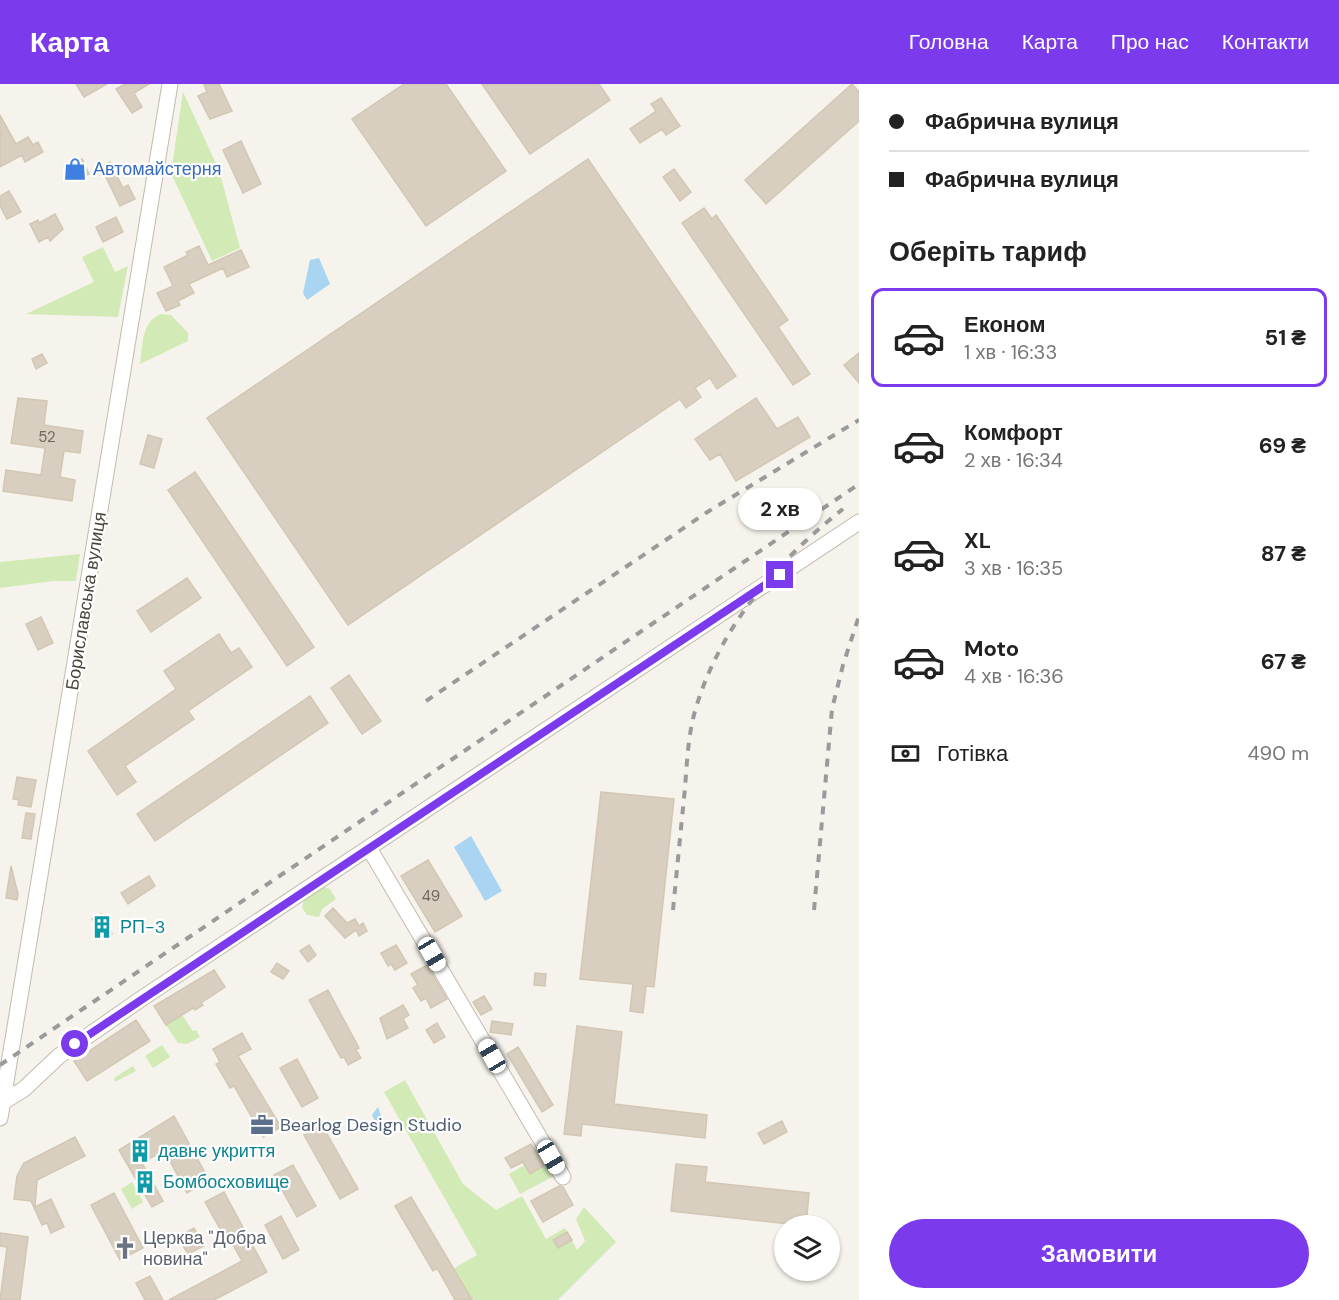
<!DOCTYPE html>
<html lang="uk">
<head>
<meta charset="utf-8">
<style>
	:root { --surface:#fff; --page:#f6f6f6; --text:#222; --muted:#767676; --line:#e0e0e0; --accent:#7c3aed }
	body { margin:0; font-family:"DM Sans",sans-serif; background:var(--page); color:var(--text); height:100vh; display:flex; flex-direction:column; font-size:22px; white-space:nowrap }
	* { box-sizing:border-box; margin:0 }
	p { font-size:20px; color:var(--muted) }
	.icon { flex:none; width:33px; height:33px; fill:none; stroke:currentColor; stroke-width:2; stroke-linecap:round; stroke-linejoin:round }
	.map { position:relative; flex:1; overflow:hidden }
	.panel { display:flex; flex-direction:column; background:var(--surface); width:480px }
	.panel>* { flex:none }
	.top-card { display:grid; align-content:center; height:132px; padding:0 30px; background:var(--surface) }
	.tools { position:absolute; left:774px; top:1131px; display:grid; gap:12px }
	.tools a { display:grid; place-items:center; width:66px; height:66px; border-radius:50%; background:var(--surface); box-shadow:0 2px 4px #0004; font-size:30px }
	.end { position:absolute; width:27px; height:27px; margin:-14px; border:8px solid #7c3aed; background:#fff; box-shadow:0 0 0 3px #fff }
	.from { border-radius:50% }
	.bubble { position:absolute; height:42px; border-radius:21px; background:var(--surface); box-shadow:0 2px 4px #0004; font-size:20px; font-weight:700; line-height:42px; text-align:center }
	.car { position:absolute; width:18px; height:36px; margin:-18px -9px; border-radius:8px; box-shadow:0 0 4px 2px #0007; background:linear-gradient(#fff 24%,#345 0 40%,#fff 0 76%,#345 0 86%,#fff 0) }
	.top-card b { display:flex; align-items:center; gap:21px; height:57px; font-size:22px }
	.top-card b+b { border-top:2px solid var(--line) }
	.top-card i { width:15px; height:15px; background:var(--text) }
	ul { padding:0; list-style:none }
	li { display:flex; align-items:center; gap:18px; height:99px; margin:0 12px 9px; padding:0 18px; border:3px solid transparent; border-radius:12px }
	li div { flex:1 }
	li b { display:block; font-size:22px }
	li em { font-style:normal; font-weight:700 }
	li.active { border-color:var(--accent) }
	li>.icon { width:54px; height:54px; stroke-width:1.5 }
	h2 { padding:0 30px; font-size:27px; line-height:72px }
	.pay { display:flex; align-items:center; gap:15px; height:66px; padding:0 30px; font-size:22px }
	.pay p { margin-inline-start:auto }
	.primary-button { display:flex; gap:12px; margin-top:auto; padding:12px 30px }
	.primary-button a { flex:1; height:69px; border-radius:36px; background:var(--accent); color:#fff; font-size:24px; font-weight:700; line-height:69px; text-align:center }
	header { display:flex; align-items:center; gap:36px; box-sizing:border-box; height:84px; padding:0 30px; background:var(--accent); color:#fff }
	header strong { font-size:28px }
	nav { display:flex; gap:33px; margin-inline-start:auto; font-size:21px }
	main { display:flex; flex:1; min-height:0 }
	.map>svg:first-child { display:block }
</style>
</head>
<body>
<header>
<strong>Карта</strong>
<nav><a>Головна</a><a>Карта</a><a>Про нас</a><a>Контакти</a></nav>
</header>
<main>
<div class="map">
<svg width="859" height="1216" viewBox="0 0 859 1216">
	<rect width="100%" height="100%" fill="#f6f3ec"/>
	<path fill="#d2eab5" d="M183 8 219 86 240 164 212 177 171 89Z
		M103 163 115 188 128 182 118 233 26 230 94 198 82 173Z
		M161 230 171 231 188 249V257L140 280C143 262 141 237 161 230Z
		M80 470 76 497H53L0 504V478Z
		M324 803 330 805 336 815 322 825 319 833 307 831 302 824 304 816Z
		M182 931 193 947 196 946 200 953 187 960 178 959 166 941Z
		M162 961 170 973 153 984 145 972Z
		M133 982 136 987 115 998 114 994Z
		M405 996 463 1100 496 1126 522 1112 546 1155 565 1144 577 1166 585 1157 576 1135 584 1123 616 1158 558 1216H471L453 1185 477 1171 384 1008Z
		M544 1070 556 1091 520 1110 509 1090Z
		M132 1098 143 1118 132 1125 121 1105Z"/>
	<path fill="#a9d4f2" d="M319 174 330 200 307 216 303 209 310 176Z
		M471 752 502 807 485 817 454 763Z
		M378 1023 382 1035 378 1045 372 1031Z"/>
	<path fill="#d8cfc1" stroke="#d3c7b4" stroke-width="1.5" d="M76 0H107L84 13Z
		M125 0H149L134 9 142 23 132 29 116 5Z
		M204 0H219L232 27 210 35 198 12 207 8Z
		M404 0H446L506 87 426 142 352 35Z
		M482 0H599L610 16 530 70Z
		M852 0 859 8V37L766 120 745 96Z
		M661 14 680 42 666 51 662 45 640 59 630 45 656 27 651 20Z
		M0 31 16 60 28 53 33 61 38 58 43 68 25 78 22 71 0 83Z
		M241 57 261 100 243 109 223 66Z
		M82 75 89 90 76 96 69 82Z
		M588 75 736 292 717 305 710 294 695 304 701 313 686 324 680 315 348 541 207 334Z
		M110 78 123 104 128 101 135 115 120 122 101 83Z
		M674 85 691 108 680 117 663 93Z
		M9 107 21 128 7 135 0 122V112Z
		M704 124 712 135 716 131 788 236 778 243 810 290 793 301 682 139Z
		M55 130 63 145 50 157 48 153 39 158 30 140 38 136 39 139Z
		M116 133 123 148 103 158 96 143Z
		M199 162 208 181 241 166 249 183 227 193 223 184 189 200 194 209 178 217 180 221 166 227 157 209 173 202 164 183 188 171 186 168Z
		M859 269V299L844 281Z
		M42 270 47 279 36 285 32 275Z
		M18 314 47 317 44 341 83 347 80 369 64 367 60 393 75 396 72 417 3 407 6 386 41 391 45 364 11 359Z
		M756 314 777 345 798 333 810 353 736 397 720 370 710 376 695 355Z
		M148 351 162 355 154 384 140 380Z
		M195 388 314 563 287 582 168 406Z
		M187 494 201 514 151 548 137 527Z
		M41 533 53 559 38 566 26 540Z
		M219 550 231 569 239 564 252 583 188 627 194 635 125 682 136 698 117 711 88 667 176 605 164 587Z
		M349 591 381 637 362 650 331 604Z
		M310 612 328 639 155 757 137 730Z
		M17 693 36 696 31 723 18 721 19 716 13 715Z
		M601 708 674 715 654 903 646 902 643 929 630 927 633 900 580 895Z
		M26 729 35 730 31 755 22 754Z
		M428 776 462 832 435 848 401 792Z
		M11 782 18 810 17 816 6 814Z
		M149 792 155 802 128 820 121 809Z
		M333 824 347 839 355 835 359 842 363 839 367 847 359 852 356 846 345 854 325 832Z
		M101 830 112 850 103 855 92 835Z
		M309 861 316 871 308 878 300 867Z
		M396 861 407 879 395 886 391 880 388 882 381 869Z
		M277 879 289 887 283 895 271 888Z
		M427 881 447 915 431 924 426 914 421 917 413 904 418 901 411 890Z
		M214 886 225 903 201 919 203 921 195 926 193 924 166 941 154 922Z
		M535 889 546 890 545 902 534 901Z
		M328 906 359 964 356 966 361 974 348 981 344 973 341 974 309 916Z
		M484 912 492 925 481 931 473 918Z
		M403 921 409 931 403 935 408 944 387 955 380 934Z
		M136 936 150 957 87 997 74 977Z
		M492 937 513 940 511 951 490 948Z
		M437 939 445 953 434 959 426 946Z
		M577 942 622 948 614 1020 707 1031 705 1054 582 1040 581 1052 564 1050Z
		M242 949 251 965 238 972 281 1043 263 1053 234 1002 230 1004 216 980 220 978 213 965Z
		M518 963 553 1021 542 1028 507 970Z
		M297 975 318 1014 302 1023 280 984Z
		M174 1032 209 1096 187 1109 164 1066 142 1079 163 1117 152 1123 119 1066Z
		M782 1037 787 1048 764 1060 758 1049Z
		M322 1041 358 1105 340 1115 304 1051Z
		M75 1053 85 1072 37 1096 35 1123 51 1115 64 1143 51 1149 47 1139 42 1141 31 1117 14 1115 17 1092 24 1079Z
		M531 1060 545 1081 530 1090 523 1078 511 1084 505 1074Z
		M676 1080 707 1083 705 1098 809 1109 806 1142 671 1127Z
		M293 1081 316 1122 297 1133 274 1091Z
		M559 1102 563 1103 573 1121 543 1138 531 1117Z
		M224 1108 267 1188 214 1216H169L242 1177 228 1152 225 1154 205 1118Z
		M114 1109 143 1164 120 1176 91 1121Z
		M411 1113 449 1177 472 1216H455L437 1184 433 1187 395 1122Z
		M281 1132 299 1166 283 1175 265 1141Z
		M194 1144 204 1162 188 1170 178 1153Z
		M567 1148 572 1156 558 1164 553 1156Z
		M0 1149 28 1153 20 1216H0L7 1163 0 1162Z
		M150 1192 163 1216H145L136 1199Z"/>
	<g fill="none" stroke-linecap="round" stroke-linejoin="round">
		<g stroke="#c2bbae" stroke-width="17">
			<path id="minor" d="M369 764 563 1093
				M3 1018 24 1005 59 972 141 915 859 438
				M0 1034 170 0"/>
		</g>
		<use href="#minor" stroke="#fff" stroke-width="15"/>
		<path stroke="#9a9a9a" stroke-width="4" stroke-dasharray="8 8" stroke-linecap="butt" d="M426 617 709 427 859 336
			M673 826C677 785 681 744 685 704 687 678 688 652 695 627 719 544 776 478 843 425
			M814 826 832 625 843 581 859 532
			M0 981 859 400"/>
	</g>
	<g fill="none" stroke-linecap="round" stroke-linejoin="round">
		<path stroke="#7c3aed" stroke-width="8" d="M75 960 780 491"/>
	</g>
	<defs>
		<g id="shop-bare" transform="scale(1.8)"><path d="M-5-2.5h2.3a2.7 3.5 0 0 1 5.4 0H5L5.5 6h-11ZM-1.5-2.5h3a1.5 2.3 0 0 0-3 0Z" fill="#3f7fe0" stroke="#fff" stroke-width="2.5" paint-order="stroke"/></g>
		<g id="building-bare" transform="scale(1.8)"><path d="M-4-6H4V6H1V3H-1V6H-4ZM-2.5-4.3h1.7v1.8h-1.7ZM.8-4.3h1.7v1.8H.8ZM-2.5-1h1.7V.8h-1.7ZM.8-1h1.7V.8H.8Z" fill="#0f9aa8" stroke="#fff" stroke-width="2.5" paint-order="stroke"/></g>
		<g id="office-bare" transform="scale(1.8)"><path d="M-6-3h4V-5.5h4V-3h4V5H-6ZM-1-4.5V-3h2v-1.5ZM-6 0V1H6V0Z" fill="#5c6f8a" stroke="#fff" stroke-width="2.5" paint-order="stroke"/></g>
		<g id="church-bare" transform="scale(1.8)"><path d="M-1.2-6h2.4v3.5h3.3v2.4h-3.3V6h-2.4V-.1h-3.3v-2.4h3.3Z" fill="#6b7280" stroke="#fff" stroke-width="2.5" paint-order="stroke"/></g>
	</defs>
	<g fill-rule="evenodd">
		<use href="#shop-bare" x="75" y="85"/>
		<use href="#building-bare" x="102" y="843"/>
		<use href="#office-bare" x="262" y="1041"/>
		<use href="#building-bare" x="140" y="1067"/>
		<use href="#building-bare" x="145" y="1098"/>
		<use href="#church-bare" x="125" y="1164"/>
	</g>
	<g text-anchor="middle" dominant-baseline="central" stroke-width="4.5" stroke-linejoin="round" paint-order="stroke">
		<g font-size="15" fill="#6e675b">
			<text x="47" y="353">52</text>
			<text x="431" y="812">49</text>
		</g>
		<g font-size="18" fill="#366cbe" stroke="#fff" text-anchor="start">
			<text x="93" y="85">Автомайстерня</text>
		</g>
		<g font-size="18" fill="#4b4439" stroke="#fff">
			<text transform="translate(86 517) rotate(-81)">Бориславська вулиця</text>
		</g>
		<g font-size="18" fill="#0d838f" stroke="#fff" text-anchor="start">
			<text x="120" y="843">РП-3</text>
			<text x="158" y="1067">давнє укриття</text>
			<text x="163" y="1098">Бомбосховище</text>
		</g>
		<g font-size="18" fill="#4e5e75" stroke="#fff" text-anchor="start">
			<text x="280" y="1041">Bearlog Design Studio</text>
		</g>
		<g font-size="18" fill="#5b616d" stroke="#fff" text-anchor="start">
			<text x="143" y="1154">Церква "Добра<tspan x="143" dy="21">новина"</tspan></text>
		</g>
	</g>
</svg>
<div class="tools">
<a><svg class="icon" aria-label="layers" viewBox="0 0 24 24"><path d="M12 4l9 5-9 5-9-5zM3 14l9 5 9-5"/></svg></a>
</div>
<i class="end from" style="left:75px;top:960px"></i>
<i class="end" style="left:780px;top:491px"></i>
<div class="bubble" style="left:738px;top:404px;width:84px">2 хв</div>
<i class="car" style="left:432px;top:870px;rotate:150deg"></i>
<i class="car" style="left:492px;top:972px;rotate:330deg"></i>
<i class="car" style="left:551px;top:1073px;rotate:150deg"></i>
</div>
<section class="panel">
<div class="top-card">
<b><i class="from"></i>Фабрична вулиця</b>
<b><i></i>Фабрична вулиця</b>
</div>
<h2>Оберіть тариф</h2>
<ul>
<li class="active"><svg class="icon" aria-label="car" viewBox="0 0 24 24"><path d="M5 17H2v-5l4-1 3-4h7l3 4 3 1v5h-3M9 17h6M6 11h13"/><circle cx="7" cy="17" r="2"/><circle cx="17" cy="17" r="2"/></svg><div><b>Економ</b><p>1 хв · 16:33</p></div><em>51 ₴</em></li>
<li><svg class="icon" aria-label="car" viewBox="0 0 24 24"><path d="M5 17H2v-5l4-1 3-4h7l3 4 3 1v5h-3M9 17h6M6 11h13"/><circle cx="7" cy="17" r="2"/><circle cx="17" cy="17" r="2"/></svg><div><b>Комфорт</b><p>2 хв · 16:34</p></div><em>69 ₴</em></li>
<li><svg class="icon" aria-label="car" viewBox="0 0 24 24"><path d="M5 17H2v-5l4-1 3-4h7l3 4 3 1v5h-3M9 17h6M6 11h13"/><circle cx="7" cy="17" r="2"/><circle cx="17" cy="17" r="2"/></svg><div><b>XL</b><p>3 хв · 16:35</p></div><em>87 ₴</em></li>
<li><svg class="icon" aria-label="car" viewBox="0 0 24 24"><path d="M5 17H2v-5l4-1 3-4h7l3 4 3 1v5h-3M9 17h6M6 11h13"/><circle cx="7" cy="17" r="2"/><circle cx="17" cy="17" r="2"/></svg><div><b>Moto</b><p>4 хв · 16:36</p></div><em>67 ₴</em></li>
</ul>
<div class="pay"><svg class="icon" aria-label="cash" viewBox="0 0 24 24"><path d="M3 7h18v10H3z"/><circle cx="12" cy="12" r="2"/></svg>Готівка<p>490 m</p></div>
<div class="primary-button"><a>Замовити</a></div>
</section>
</main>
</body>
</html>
